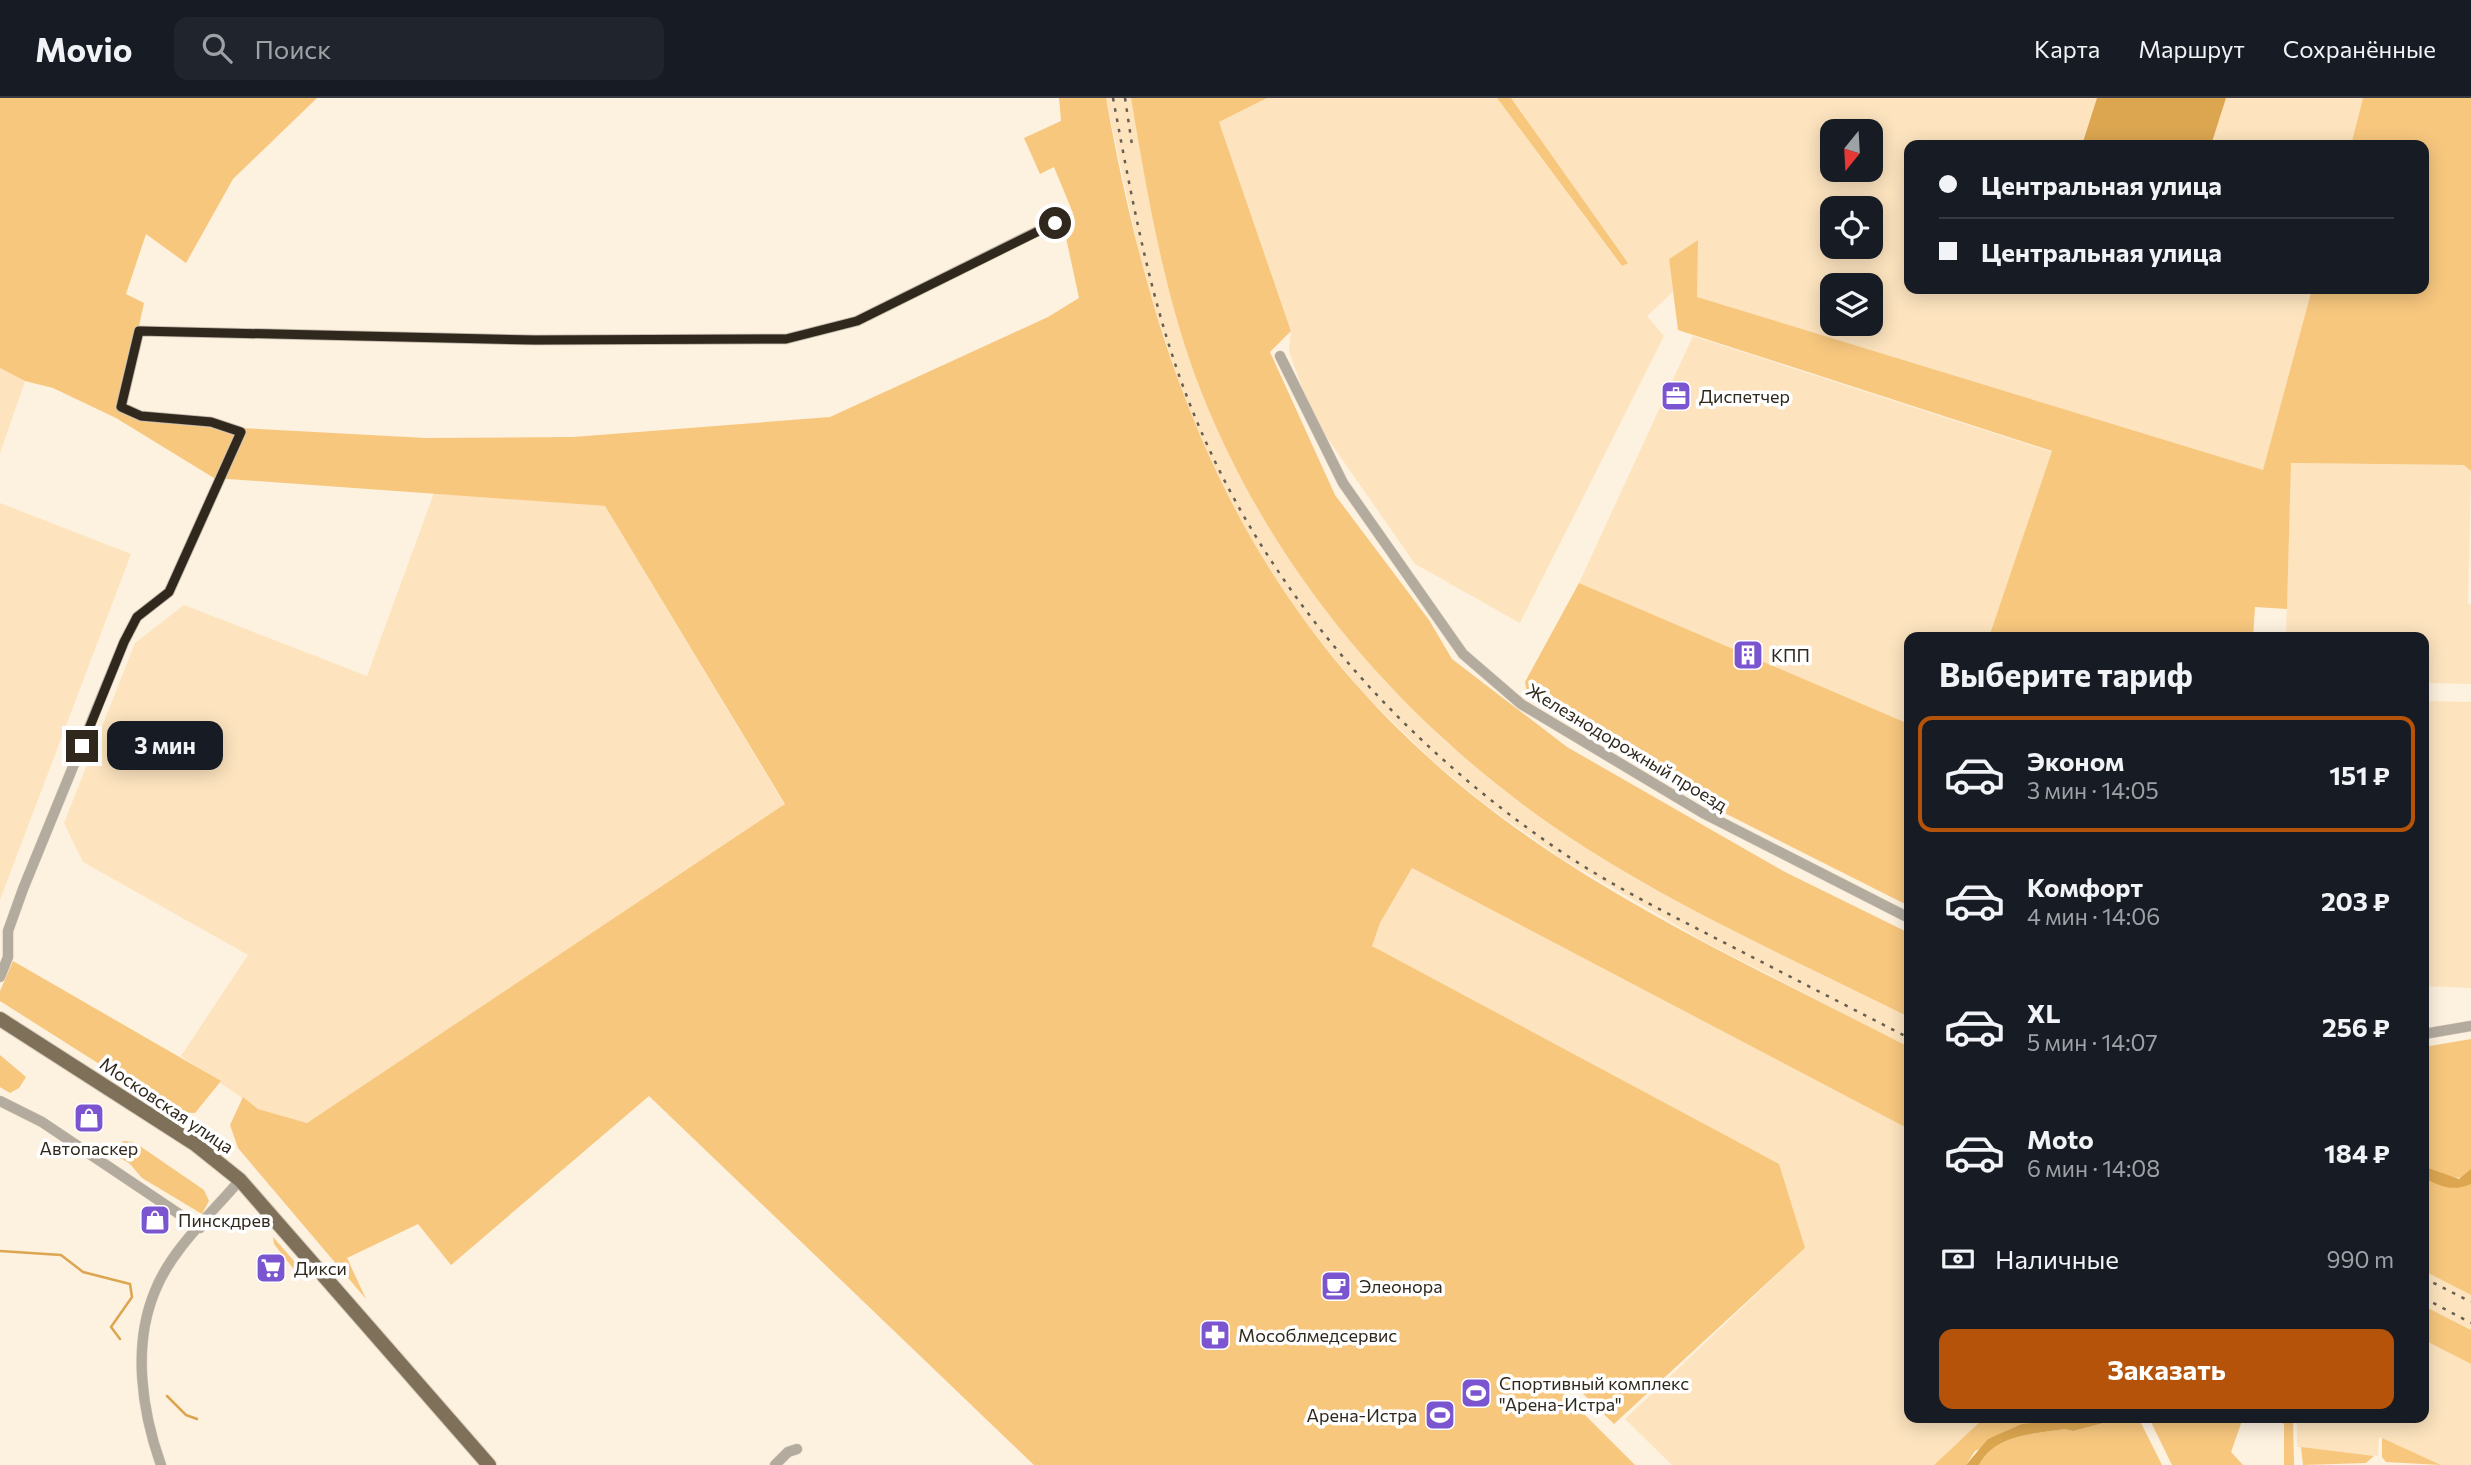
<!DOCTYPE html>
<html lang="ru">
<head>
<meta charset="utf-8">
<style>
	:root { --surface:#171b24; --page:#20242c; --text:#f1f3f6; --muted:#9ea1a6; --line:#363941; --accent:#b45309 }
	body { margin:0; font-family:Commissioner,sans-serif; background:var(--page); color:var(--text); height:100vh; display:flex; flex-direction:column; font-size:26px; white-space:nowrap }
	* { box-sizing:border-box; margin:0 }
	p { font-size:23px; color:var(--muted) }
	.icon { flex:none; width:38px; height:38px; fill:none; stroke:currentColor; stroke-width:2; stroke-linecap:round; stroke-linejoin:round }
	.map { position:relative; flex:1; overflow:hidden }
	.drawer { position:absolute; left:1904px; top:534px; width:525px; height:791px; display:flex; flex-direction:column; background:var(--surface); border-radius:14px; box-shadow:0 4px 18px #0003 }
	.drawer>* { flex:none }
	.top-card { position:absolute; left:1904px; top:42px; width:525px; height:154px; border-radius:14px; box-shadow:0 4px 18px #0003; display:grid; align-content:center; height:154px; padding:0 35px; background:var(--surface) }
	.needle { width:46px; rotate:198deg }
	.tools { position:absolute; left:1820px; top:21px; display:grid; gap:14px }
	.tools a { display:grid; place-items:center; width:63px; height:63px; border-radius:14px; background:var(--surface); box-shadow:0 4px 18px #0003; font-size:35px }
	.end { position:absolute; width:32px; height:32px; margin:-16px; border:9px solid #30281d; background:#fff; box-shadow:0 0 0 4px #fff }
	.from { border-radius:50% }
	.bubble { position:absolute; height:49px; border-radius:14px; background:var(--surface); box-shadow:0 4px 18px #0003; font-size:23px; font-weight:700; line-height:49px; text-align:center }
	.top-card b { display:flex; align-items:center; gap:24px; height:66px; font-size:26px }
	.top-card b+b { border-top:2px solid var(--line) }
	.top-card i { width:18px; height:18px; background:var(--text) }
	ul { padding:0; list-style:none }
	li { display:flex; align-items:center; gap:21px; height:116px; margin:0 14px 10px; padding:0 21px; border:4px solid transparent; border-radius:14px }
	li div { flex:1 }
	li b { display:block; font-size:26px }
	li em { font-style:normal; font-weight:700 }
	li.selected { border-color:var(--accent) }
	li>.icon { width:63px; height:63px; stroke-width:1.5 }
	h2 { padding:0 35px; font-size:32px; line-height:84px }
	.pay { display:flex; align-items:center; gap:18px; height:77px; padding:0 35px; font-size:26px }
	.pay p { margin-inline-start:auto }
	.action { display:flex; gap:14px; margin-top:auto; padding:14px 35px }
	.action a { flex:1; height:80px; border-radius:14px; background:var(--accent); color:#fff; font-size:28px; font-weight:700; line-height:80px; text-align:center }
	header { display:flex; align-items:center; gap:42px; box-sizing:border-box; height:98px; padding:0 35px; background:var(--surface); border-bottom:2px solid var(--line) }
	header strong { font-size:33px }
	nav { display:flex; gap:38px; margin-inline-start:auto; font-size:24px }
	.search { width:490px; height:63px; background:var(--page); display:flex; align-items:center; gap:18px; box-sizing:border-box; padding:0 24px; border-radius:14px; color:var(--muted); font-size:26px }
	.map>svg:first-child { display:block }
</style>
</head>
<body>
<header>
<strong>Movio</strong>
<div class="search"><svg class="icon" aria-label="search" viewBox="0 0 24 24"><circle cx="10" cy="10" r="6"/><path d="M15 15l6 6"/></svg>Поиск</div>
<nav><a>Карта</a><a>Маршрут</a><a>Сохранённые</a></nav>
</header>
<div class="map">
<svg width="2471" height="1367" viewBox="0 0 2471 1367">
	<rect width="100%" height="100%" fill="#fdf1df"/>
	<path fill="#fde4bf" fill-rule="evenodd" d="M1106 0H1131L1159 150 1178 223 1203 298 1230 355 1261 415 1301 479 1385 583 1447 645 1542 720 1648 787 1909 919V949L1707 845 1561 760 1482 704 1433 663 1366 598 1310 531 1263 464 1234 412 1191 321 1143 174Z
		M1267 0H1497L1622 168 1627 165 1511 0H2363L2351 47H1909V191H2312L2263 373 1696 199 1698 142 1669 161 1673 194 1647 218 1664 238 1520 525 1415 466 1314 321 1289 254 1291 232 1219 24ZM1832 33H1871V72H1832ZM1832 110H1871V149H1832ZM1832 187H1871V226H1832Z
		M1693 238 2052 354 1989 539H1909V626L1579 485Z
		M0 270 25 283 0 355Z
		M2291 365 2465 367 2471 373 2468 506 2471 507V586L2424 585V539H2286Z
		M434 395 605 408 785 707 307 1025 258 1011 181 958 248 857 83 764 64 725 135 545 184 507 367 578Z
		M0 405 131 456 0 802Z
		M2424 603 2471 604V890L2424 888Z
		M1412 770 1758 944 1909 1027V1320H1984L1934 1367H1672L1625 1321 1805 1150 1372 847 1380 825Z
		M2424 1173 2471 1197V1232L2424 1208Z
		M2424 1242 2471 1266V1367H2441L2379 1339 2378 1358 2297 1349V1320H2424Z"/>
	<path fill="#f7c77e" d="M0 0H317L233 81 186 165 146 136 126 196 144 205 121 309 224 329 426 340 573 339 830 319 1048 219 1079 200 1062 121 1073 115 1054 69 1040 76 1024 40 1061 23 1059 0H1106C1157 286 1245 518 1481 704 1610 805 1764 874 1909 949V1031L1412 770 1380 825 1372 848 1779 1066 1805 1150 1614 1326 1564 1277 1554 1286 1635 1367H1034L649 998 451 1167 418 1126 347 1160 366 1201 238 1050 230 1027 243 999 258 1011 307 1025 785 706 605 408 214 380 116 320 53 290 25 283 0 270Z
		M1131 0H1267L1219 24 1291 233 1270 254 1335 397 1429 522 1452 561 1567 649 1785 774 1909 835V919C1801 865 1688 815 1586 750 1417 642 1278 485 1203 298 1165 203 1148 100 1131 0Z
		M1497 0H1511L1628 165 1622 168Z
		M2363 0H2471V373L2464 367 2291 365 2287 511 2255 509 2253 539H1989L2052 353 1678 232 1669 161 1698 142 1697 199 2263 372 2312 191H2424V47H2351Z
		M1579 485 1909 626V808L1693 699 1527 594 1525 584Z
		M13 863 221 983 195 1015 175 1014 0 903V893Z
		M2471 941V1079C2455 1082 2436 1077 2424 1067V949Z
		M0 957 26 979 19 990 10 995 0 989Z
		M123 1043 134 1044 204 1092 209 1103 202 1116 142 1080 129 1065 111 1055Z
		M2424 1079 2471 1086V1197L2424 1173Z
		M273 1139 308 1179 299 1178 274 1146Z
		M2424 1208 2471 1232V1266L2424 1242Z
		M1984 1320H2081L2069 1323 2057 1321 1975 1353 1966 1367H1934Z
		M2123 1320 2140 1323 2162 1367H1979C1995 1336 2034 1336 2065 1331L2073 1333Z
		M2149 1320H2243L2231 1354 2243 1367H2172Z
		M2274 1320H2293L2294 1367H2284V1326Z
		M2382 1340 2441 1367 2386 1364 2382 1359Z
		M2301 1349 2367 1357 2374 1358 2366 1365 2303 1367Z"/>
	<path fill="#dca650" d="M2097 0H2226L2211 47H2082Z
		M2424 1060 2428 1070 2459 1081 2471 1071V1086C2453 1093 2444 1090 2426 1081Z
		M2081 1320H2123L2073 1333 2065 1331C2034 1336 1995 1336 1979 1367H1966L1988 1341 2022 1326Z"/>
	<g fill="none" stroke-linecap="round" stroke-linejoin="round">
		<path stroke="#dca650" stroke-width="2.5" d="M0 1153 61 1157 83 1174 130 1186 132 1199 111 1229 120 1241
			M167 1298 186 1317 197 1321"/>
		<g stroke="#d8cdbc" stroke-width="11">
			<path id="minor" d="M1280 258 1343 385 1463 556 1521 606 1703 715 1909 820
				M0 879 8 859V833L23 791 124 544 137 519 169 494 241 334 211 324 141 318 121 309 139 233 535 242 786 241 857 223 1062 121
				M2424 936 2471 928
				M0 1003 42 1024 200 1130
				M161 1367C142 1314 132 1248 155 1193 171 1152 211 1116 240 1082
				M775 1367 788 1354 797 1351"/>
		</g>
		<g stroke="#d8cdbc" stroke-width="16">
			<path id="primary" d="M0 921 195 1046 240 1082 489 1367"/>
		</g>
		<use href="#minor" stroke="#b4ab9f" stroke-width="10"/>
		<use href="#primary" stroke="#7f705a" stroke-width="14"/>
		<path stroke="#685f52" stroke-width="2.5" stroke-dasharray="3.5 7" stroke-linecap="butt" d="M1113 0C1132 102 1151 207 1189 304 1262 490 1399 644 1563 755 1614 789 1669 816 1723 844 1785 876 1847 908 1909 940
			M1125 0 1132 47
			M2424 1180 2471 1204
			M2424 1200 2471 1225"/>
	</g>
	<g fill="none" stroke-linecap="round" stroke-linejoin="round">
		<path stroke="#30281d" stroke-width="9" d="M82 648 124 544 137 519 169 494 241 334 211 324 141 318 121 309 139 233 535 242 786 241 857 223 1055 125"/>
	</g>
	<defs>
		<g id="office-square" transform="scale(1.575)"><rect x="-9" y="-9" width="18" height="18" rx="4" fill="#7b55cf" stroke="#fff"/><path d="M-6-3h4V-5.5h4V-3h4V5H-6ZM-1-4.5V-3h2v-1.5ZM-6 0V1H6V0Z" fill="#fff"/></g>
		<g id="building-square" transform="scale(1.575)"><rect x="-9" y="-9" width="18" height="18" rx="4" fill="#7b55cf" stroke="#fff"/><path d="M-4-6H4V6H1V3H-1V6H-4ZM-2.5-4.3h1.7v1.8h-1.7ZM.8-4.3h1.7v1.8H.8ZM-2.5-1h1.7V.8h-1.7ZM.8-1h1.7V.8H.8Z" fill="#fff"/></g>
		<g id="shop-square" transform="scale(1.575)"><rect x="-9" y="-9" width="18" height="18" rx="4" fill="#7b55cf" stroke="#fff"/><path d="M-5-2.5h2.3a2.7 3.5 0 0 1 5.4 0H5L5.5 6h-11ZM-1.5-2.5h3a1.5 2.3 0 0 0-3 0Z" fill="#fff"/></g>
		<g id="supermarket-square" transform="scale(1.575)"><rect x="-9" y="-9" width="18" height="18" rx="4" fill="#7b55cf" stroke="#fff"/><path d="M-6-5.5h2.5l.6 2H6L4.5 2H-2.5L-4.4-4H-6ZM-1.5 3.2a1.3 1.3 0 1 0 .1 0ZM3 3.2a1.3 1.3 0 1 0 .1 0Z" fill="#fff"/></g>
		<g id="cafe-square" transform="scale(1.575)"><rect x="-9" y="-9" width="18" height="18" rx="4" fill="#7b55cf" stroke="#fff"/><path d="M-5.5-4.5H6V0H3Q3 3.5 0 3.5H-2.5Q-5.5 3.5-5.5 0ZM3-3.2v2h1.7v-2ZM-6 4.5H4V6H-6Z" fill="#fff"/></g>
		<g id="pharmacy-square" transform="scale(1.575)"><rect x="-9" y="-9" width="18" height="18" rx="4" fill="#7b55cf" stroke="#fff"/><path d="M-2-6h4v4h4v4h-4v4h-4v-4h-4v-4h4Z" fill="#fff"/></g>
		<g id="stadium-square" transform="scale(1.575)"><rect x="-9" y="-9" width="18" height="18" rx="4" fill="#7b55cf" stroke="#fff"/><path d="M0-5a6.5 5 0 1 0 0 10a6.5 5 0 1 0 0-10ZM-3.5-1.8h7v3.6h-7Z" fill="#fff"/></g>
	</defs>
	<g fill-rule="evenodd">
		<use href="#office-square" x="1676" y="298"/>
		<use href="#building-square" x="1748" y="557"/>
		<use href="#shop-square" x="89" y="1020"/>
		<use href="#shop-square" x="155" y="1122"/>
		<use href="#supermarket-square" x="271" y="1170"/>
		<use href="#cafe-square" x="1336" y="1188"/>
		<use href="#pharmacy-square" x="1215" y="1237"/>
		<use href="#stadium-square" x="1476" y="1295"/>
		<use href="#stadium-square" x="1440" y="1317"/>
	</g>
	<g text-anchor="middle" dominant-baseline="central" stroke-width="7" stroke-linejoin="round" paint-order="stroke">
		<g font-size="18" fill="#30281d" stroke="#fff" text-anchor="start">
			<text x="1699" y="298">Диспетчер</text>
			<text x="1771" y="557">КПП</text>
			<text x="89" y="1050" text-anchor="middle">Автопаскер</text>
			<text x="178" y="1122">Пинскдрев</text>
			<text x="294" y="1170">Дикси</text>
			<text x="1359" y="1188">Элеонора</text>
			<text x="1238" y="1237">Мособлмедсервис</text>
			<text x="1499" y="1285">Спортивный комплекс<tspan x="1499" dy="21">"Арена-Истра"</tspan></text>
			<text x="1417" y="1317" text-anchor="end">Арена-Истра</text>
		</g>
		<g font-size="18" fill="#30281d" stroke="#fff">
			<text transform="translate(1627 649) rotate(31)">Железнодорожный проезд</text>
			<text transform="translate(167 1007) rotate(34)">Московская улица</text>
		</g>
	</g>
</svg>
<div class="tools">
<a><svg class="needle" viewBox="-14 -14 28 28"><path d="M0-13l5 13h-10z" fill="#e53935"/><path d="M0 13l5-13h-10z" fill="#9ea1a6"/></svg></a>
<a><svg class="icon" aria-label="locate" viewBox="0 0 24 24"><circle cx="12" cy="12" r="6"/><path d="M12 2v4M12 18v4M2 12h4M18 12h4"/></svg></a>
<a><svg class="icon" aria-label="layers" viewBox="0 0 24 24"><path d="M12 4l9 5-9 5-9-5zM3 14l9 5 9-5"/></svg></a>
</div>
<i class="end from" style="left:1055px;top:125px"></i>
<i class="end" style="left:82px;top:648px"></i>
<div class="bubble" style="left:107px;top:623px;width:116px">3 мин</div>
<div class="top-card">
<b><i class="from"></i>Центральная улица</b>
<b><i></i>Центральная улица</b>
</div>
<section class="drawer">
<h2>Выберите тариф</h2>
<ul>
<li class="selected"><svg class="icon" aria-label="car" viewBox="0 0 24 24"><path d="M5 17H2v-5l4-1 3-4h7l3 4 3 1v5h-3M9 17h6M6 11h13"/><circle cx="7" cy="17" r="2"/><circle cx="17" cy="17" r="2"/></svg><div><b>Эконом</b><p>3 мин · 14:05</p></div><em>151 ₽</em></li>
<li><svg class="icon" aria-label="car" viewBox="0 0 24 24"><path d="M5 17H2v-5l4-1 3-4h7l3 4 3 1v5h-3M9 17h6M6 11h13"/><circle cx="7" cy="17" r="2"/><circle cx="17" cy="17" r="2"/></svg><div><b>Комфорт</b><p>4 мин · 14:06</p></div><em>203 ₽</em></li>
<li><svg class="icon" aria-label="car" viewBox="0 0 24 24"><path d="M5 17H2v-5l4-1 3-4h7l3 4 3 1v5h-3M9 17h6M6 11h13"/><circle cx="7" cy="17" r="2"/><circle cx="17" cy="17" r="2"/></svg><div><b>XL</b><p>5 мин · 14:07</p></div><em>256 ₽</em></li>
<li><svg class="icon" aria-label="car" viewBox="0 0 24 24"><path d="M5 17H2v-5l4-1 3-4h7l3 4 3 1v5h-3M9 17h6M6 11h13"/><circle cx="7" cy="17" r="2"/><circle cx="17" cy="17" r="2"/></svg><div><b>Moto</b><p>6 мин · 14:08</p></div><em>184 ₽</em></li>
</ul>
<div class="pay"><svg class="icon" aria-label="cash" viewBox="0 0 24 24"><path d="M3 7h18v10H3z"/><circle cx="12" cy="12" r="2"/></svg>Наличные<p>990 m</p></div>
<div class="action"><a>Заказать</a></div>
</section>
</div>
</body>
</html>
